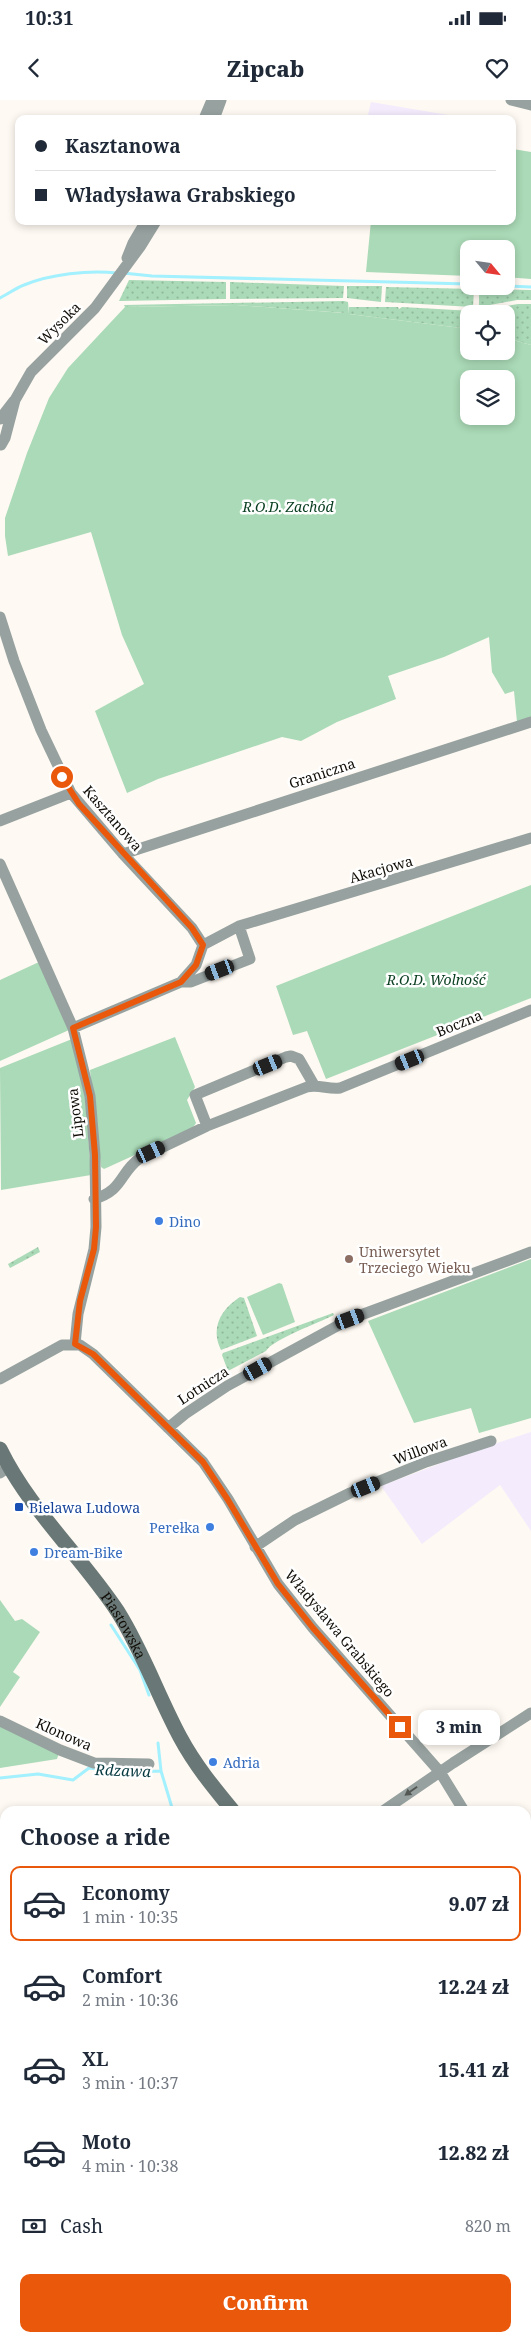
<!DOCTYPE html>
<html lang="en">
<head>
<meta charset="utf-8">
<style>
	:root { --surface:#fff; --page:#f2f2f3; --text:#1f2937; --muted:#747a83; --line:#e0e1e3; --accent:#ea580c }
	body { margin:0; font-family:"Noto Serif",serif; background:var(--page); color:var(--text); height:100vh; display:flex; flex-direction:column; font-size:19px; white-space:nowrap }
	* { box-sizing:border-box; margin:0 }
	p { font-size:16px; color:var(--muted) }
	.icon { flex:none; width:28px; height:28px; fill:none; stroke:currentColor; stroke-width:2; stroke-linecap:round; stroke-linejoin:round }
	.map { position:relative; flex:1; overflow:hidden }
	.sheet { position:absolute; left:0px; top:1706px; width:531px; height:536px; display:flex; flex-direction:column; background:var(--surface); border-radius:15px 15px 0 0; box-shadow:0 2px 8px #0003 }
	.sheet>* { flex:none }
	.hud { position:absolute; left:15px; top:15px; width:501px; height:110px; border-radius:10px; box-shadow:0 2px 8px #0003; display:grid; align-content:center; height:110px; padding:0 20px; background:var(--surface) }
	.needle { width:32px; rotate:119deg }
	.buttons { position:absolute; left:460px; top:140px; display:grid; gap:10px }
	.buttons a { display:grid; place-items:center; width:55px; height:55px; border-radius:10px; background:var(--surface); box-shadow:0 2px 8px #0003; font-size:25px }
	.end { position:absolute; width:22px; height:22px; margin:-11px; border:6px solid #ea580c; background:#fff; box-shadow:0 0 0 2px #fff }
	.from { border-radius:50% }
	.bubble { position:absolute; height:35px; border-radius:10px; background:var(--surface); box-shadow:0 2px 8px #0003; font-size:16px; font-weight:800; line-height:35px; text-align:center }
	.car { position:absolute; width:15px; height:30px; margin:-15px -8px; border-radius:6px; box-shadow:0 0 4px 1px #0007; background:linear-gradient(#222 24%,#8ab4d8 0 40%,#222 0 76%,#8ab4d8 0 86%,#222 0) }
	.hud b { display:flex; align-items:center; gap:18px; height:48px; font-size:19px }
	.hud b+b { border-top:1px solid var(--line) }
	.hud i { width:12px; height:12px; background:var(--text) }
	ul { padding:0; list-style:none }
	li { display:flex; align-items:center; gap:15px; height:75px; margin:0 10px 8px; padding:0 10px; border:2px solid transparent; border-radius:10px }
	li div { flex:1 }
	li b { display:block; font-size:19px }
	li em { font-style:normal; font-weight:800 }
	li.on { border-color:var(--accent) }
	li>.icon { width:45px; height:45px; stroke-width:1.5 }
	h2 { padding:0 20px; font-size:22px; line-height:60px }
	.pay { display:flex; align-items:center; gap:12px; height:55px; padding:0 20px; font-size:19px }
	.pay p { margin-inline-start:auto }
	.cta { display:flex; gap:10px; margin-top:auto; padding:10px 20px }
	.cta a { flex:1; height:58px; border-radius:10px; background:var(--accent); color:#fff; font-size:20px; font-weight:800; line-height:58px; text-align:center }
	.status { display:flex; justify-content:space-between; align-items:center; height:35px; padding:0 25px; background:var(--surface); direction:ltr }
	.status svg { height:14px; fill:currentColor }
	header { display:flex; justify-content:space-between; align-items:center; height:65px; padding:0 20px; background:var(--surface); font-size:22px; font-weight:800 }
	.map>svg:first-child { display:block }
</style>
</head>
<body>
<div class="status"><b>10:31</b><svg viewBox="0 0 49 12"><path d="M0 12V9h3v3zM5 12V6h3v6zM10 12V3h3v9zM15 12V0h3v12zM26 1h20v11H26zM47 4h2v5h-2z"/></svg></div>
<header><svg class="icon" aria-label="back" viewBox="0 0 24 24"><path d="M15 5l-7 7 7 7"/></svg>Zipcab<svg class="icon" aria-label="heart" viewBox="0 0 24 24"><path d="M12 20l-8-8c-3-5 5-10 8-4 3-6 11-1 8 4z"/></svg></header>
<div class="map">
<svg width="531" height="2242" viewBox="0 0 531 2242">
	<defs>
		<pattern id="grass-dots" width="8" height="8" patternUnits="userSpaceOnUse" patternTransform="scale(1.25)"><rect width="8" height="8" fill="#aadab7"/><path d="M2 2h.1M6 6h.1" fill="none" stroke="#91ba9c" stroke-width="1.8" stroke-linecap="round"/></pattern>
	</defs>
	<rect width="100%" height="100%" fill="#fef9f2"/>
	<path fill="#f4ecfd" d="M371 2 466 18 367 19Z
		M531 1332V1431L500 1385 422 1444 381 1386 476 1350Z"/>
	<path fill="url(#grass-dots)" d="M129 180 226 182V199L119 201Z
		M230 182 344 186 343 198 230 199Z
		M347 186H382L381 202 347 198Z
		M386 187 474 189 473 207 385 202Z
		M479 189 531 190V200H517L479 207Z
		M344 201 345 213 236 205 125 207 124 205Z
		M518 204H531V245L506 238V214H479V211Z
		M349 207H398L399 209 402 207 473 211V214H469V229L349 214Z
		M38 1147 40 1152 10 1168 8 1164Z
		M240 1197 244 1198 257 1236 221 1250C210 1228 221 1209 240 1197Z
		M333 1213 334 1215C319 1223 273 1239 266 1251L228 1271 222 1255 223 1253Z
		M0 1763 5 1768V1924L0 1926Z
		M0 2188H5V2225H0Z
		M383 2238H403L404 2242H380Z"/>
	<path fill="#aadab7" fill-rule="evenodd" d="M513 49 531 52V179L506 177V149H469V176L366 172 371 121H512Z
		M344 201 348 202 349 214 469 229V251H506V238L531 245V617L517 622 514 591 505 594 492 572 489 537 444 557 388 576 396 599 337 622 301 641 282 637 158 679 127 693 95 611 144 584 122 535 91 432 8 456 5 436V418L27 353 49 298 68 268 125 207 236 205 344 213ZM469 279H506V316H469Z
		M531 785V898L326 979 307 931 293 935 276 886Z
		M39 862 69 930 0 961V880Z
		M175 937 195 987 187 1000 196 1023 192 1029 104 1069 101 1067 90 970Z
		M72 939 85 994 91 1075 1 1090 0 968Z
		M531 1159V1318L479 1333 471 1308 414 1323 368 1221Z
		M279 1183 282 1184 295 1222 263 1235 247 1197Z
		M0 1500 15 1521 22 1519 40 1532 13 1572 20 1577 0 1607Z
		M0 1621 60 1650 57 1659 0 1668Z"/>
	<g fill="none" stroke-linecap="round" stroke-linejoin="round">
		<path stroke="#a3f0fe" stroke-width="3" d="M123 173 152 176 469 184
			M506 186 531 187
			M0 198C8 194 16 188 24 185 51 174 88 170 117 173
			M111 1525 140 1570 149 1595
			M158 1643 161 1671 173 1711
			M0 1678 38 1674 73 1680 89 1668 121 1672 161 1671
			M0 2198H5"/>
		<path stroke="#97a2a0" stroke-width="11" d="M511 0 531 5
			M204 19 212 0
			M214 19 221 0
			M127 158 133 143 146 121
			M0 319 14 301
			M1 345 5 338 15 300 31 272 95 208 140 147 156 121
			M0 517 14 561 41 630 71 693 123 754 192 828 203 845 196 865 181 882 73 928
			M0 721 71 693
			M123 754 531 622
			M0 764 73 928 90 996 95 1055 96 1127 94 1149 78 1214 75 1244
			M203 845 239 826 531 738
			M181 882H191L250 859 239 826
			M207 1026 195 995 286 957 291 956 299 959 314 985
			M94 1099C124 1090 119 1073 140 1058L207 1026 307 987C319 984 329 990 340 988L531 910
			M0 1279 62 1245H80L93 1254 203 1362 228 1399 278 1484 313 1528 440 1672 464 1711
			M168 1328 185 1314 227 1286 350 1219 531 1152
			M0 1373 9 1367
			M255 1447 295 1420 350 1393 426 1362 491 1341
			M0 1621 60 1650 94 1663 149 1664
			M383 1711 453 1663 531 1613
			M0 1742 5 1743
			M526 1815 531 1824
			M526 1884 531 1881
			M366 2238 367 2242
			M504 2238 505 2242"/>
		<g stroke="#697876" stroke-width="15">
			<path id="s1" d="M0 1349C29 1409 81 1456 118 1512 143 1552 158 1596 180 1637 195 1665 214 1688 233 1711"/>
			<path d="M526 2127 531 2134"/>
			<path d="M526 2148 531 2146"/>
			<path d="M526 2184 531 2186"/>
			<path d="M0 2237 5 2236"/>
			<path d="M314 2238H324"/>
		</g>
	</g>
	<defs><path id="oneway-solid" d="M-6-.8H1V-3.2L6.5 0L1 3.2V.8H-6Z" transform="scale(1.25)"/></defs>
	<use fill="#545854" href="#oneway-solid" transform="translate(411 1691) rotate(145)"/>
	<g fill="none" stroke-linecap="round" stroke-linejoin="round">
		<path stroke="#ea580c" stroke-width="6" d="M62 677 79 704 192 828 203 845 196 865 181 882 73 928 90 996 95 1055 96 1127 94 1149 80 1201 75 1244 93 1254 203 1362 228 1400 278 1484 313 1528 400 1627"/>
	</g>
	<g fill="#3f7fe0" stroke="#fff" stroke-width="2">
		<circle cx="159" cy="1121" r="5"/>
		<circle cx="210" cy="1427" r="5"/>
		<circle cx="34" cy="1452" r="5"/>
		<circle cx="213" cy="1662" r="5"/>
	</g>
	<circle fill="#8d6e63" stroke="#fff" stroke-width="2" cx="349" cy="1159" r="5"/>
	<rect fill="#1a4fb4" stroke="#fff" stroke-width="2" x="14" y="1402" width="10" height="10" rx="2.5"/>
	<g text-anchor="middle" dominant-baseline="central" stroke-width="5" stroke-linejoin="round" paint-order="stroke">
		<g font-size="14" fill="#110d07" stroke="#fff">
			<text transform="translate(59 223) rotate(-45)">Wysoka</text>
			<text transform="translate(322 673) rotate(-18)">Graniczna</text>
			<text transform="translate(113 718) rotate(49)">Kasztanowa</text>
			<text transform="translate(381 769) rotate(-16)">Akacjowa</text>
			<text transform="translate(459 923) rotate(-22)">Boczna</text>
			<text transform="translate(75 1013) rotate(-97)">Lipowa</text>
			<text transform="translate(203 1285) rotate(-33)">Lotnicza</text>
			<text transform="translate(420 1350) rotate(-20)">Willowa</text>
			<text stroke="none"><textPath href="#s1" startOffset="216">Piastowska</textPath></text>
			<text transform="translate(340 1533) rotate(50)">Władysława Grabskiego</text>
			<text transform="translate(64 1634) rotate(24)">Klonowa</text>
		</g>
		<g font-size="14" font-style="italic" fill="#083e1f" stroke="#fff">
			<text x="288" y="406">R.O.D. Zachód</text>
			<text x="436" y="879">R.O.D. Wolność</text>
		</g>
		<g font-size="14" fill="#366cbe" stroke="#fff" text-anchor="start">
			<text x="169" y="1121">Dino</text>
			<text x="200" y="1427" text-anchor="end">Perełka</text>
			<text x="44" y="1452">Dream-Bike</text>
			<text x="223" y="1662">Adria</text>
		</g>
		<g font-size="14" fill="#785e54" stroke="#fff" text-anchor="start">
			<text x="359" y="1151">Uniwersytet<tspan x="359" dy="16">Trzeciego Wieku</tspan></text>
		</g>
		<g font-size="14" fill="#164399" stroke="#fff" text-anchor="start">
			<text x="29" y="1407">Bielawa Ludowa</text>
		</g>
		<g font-size="15" font-style="italic" fill="#04373e" stroke="#fff">
			<text transform="translate(123 1670) rotate(2)">Rdzawa</text>
		</g>
	</g>
</svg>
<div class="buttons">
<a><svg class="needle" viewBox="-14 -14 28 28"><path d="M0-13l5 13h-10z" fill="#e53935"/><path d="M0 13l5-13h-10z" fill="#747a83"/></svg></a>
<a><svg class="icon" aria-label="locate" viewBox="0 0 24 24"><circle cx="12" cy="12" r="6"/><path d="M12 2v4M12 18v4M2 12h4M18 12h4"/></svg></a>
<a><svg class="icon" aria-label="layers" viewBox="0 0 24 24"><path d="M12 4l9 5-9 5-9-5zM3 14l9 5 9-5"/></svg></a>
</div>
<i class="end from" style="left:62px;top:677px"></i>
<i class="end" style="left:400px;top:1627px"></i>
<div class="bubble" style="left:418px;top:1610px;width:82px">3 min</div>
<i class="car" style="left:220px;top:870px;rotate:249deg"></i>
<i class="car" style="left:410px;top:960px;rotate:248deg"></i>
<i class="car" style="left:268px;top:965px;rotate:68deg"></i>
<i class="car" style="left:151px;top:1052px;rotate:65deg"></i>
<i class="car" style="left:350px;top:1219px;rotate:70deg"></i>
<i class="car" style="left:258px;top:1269px;rotate:61deg"></i>
<i class="car" style="left:366px;top:1387px;rotate:68deg"></i>
<div class="hud">
<b><i class="from"></i>Kasztanowa</b>
<b><i></i>Władysława Grabskiego</b>
</div>
<section class="sheet">
<h2>Choose a ride</h2>
<ul>
<li class="on"><svg class="icon" aria-label="car" viewBox="0 0 24 24"><path d="M5 17H2v-5l4-1 3-4h7l3 4 3 1v5h-3M9 17h6M6 11h13"/><circle cx="7" cy="17" r="2"/><circle cx="17" cy="17" r="2"/></svg><div><b>Economy</b><p>1 min · 10:35</p></div><em>9.07 zł</em></li>
<li><svg class="icon" aria-label="car" viewBox="0 0 24 24"><path d="M5 17H2v-5l4-1 3-4h7l3 4 3 1v5h-3M9 17h6M6 11h13"/><circle cx="7" cy="17" r="2"/><circle cx="17" cy="17" r="2"/></svg><div><b>Comfort</b><p>2 min · 10:36</p></div><em>12.24 zł</em></li>
<li><svg class="icon" aria-label="car" viewBox="0 0 24 24"><path d="M5 17H2v-5l4-1 3-4h7l3 4 3 1v5h-3M9 17h6M6 11h13"/><circle cx="7" cy="17" r="2"/><circle cx="17" cy="17" r="2"/></svg><div><b>XL</b><p>3 min · 10:37</p></div><em>15.41 zł</em></li>
<li><svg class="icon" aria-label="car" viewBox="0 0 24 24"><path d="M5 17H2v-5l4-1 3-4h7l3 4 3 1v5h-3M9 17h6M6 11h13"/><circle cx="7" cy="17" r="2"/><circle cx="17" cy="17" r="2"/></svg><div><b>Moto</b><p>4 min · 10:38</p></div><em>12.82 zł</em></li>
</ul>
<div class="pay"><svg class="icon" aria-label="cash" viewBox="0 0 24 24"><path d="M3 7h18v10H3z"/><circle cx="12" cy="12" r="2"/></svg>Cash<p>820 m</p></div>
<div class="cta"><a>Confirm</a></div>
</section>
</div>
</body>
</html>
